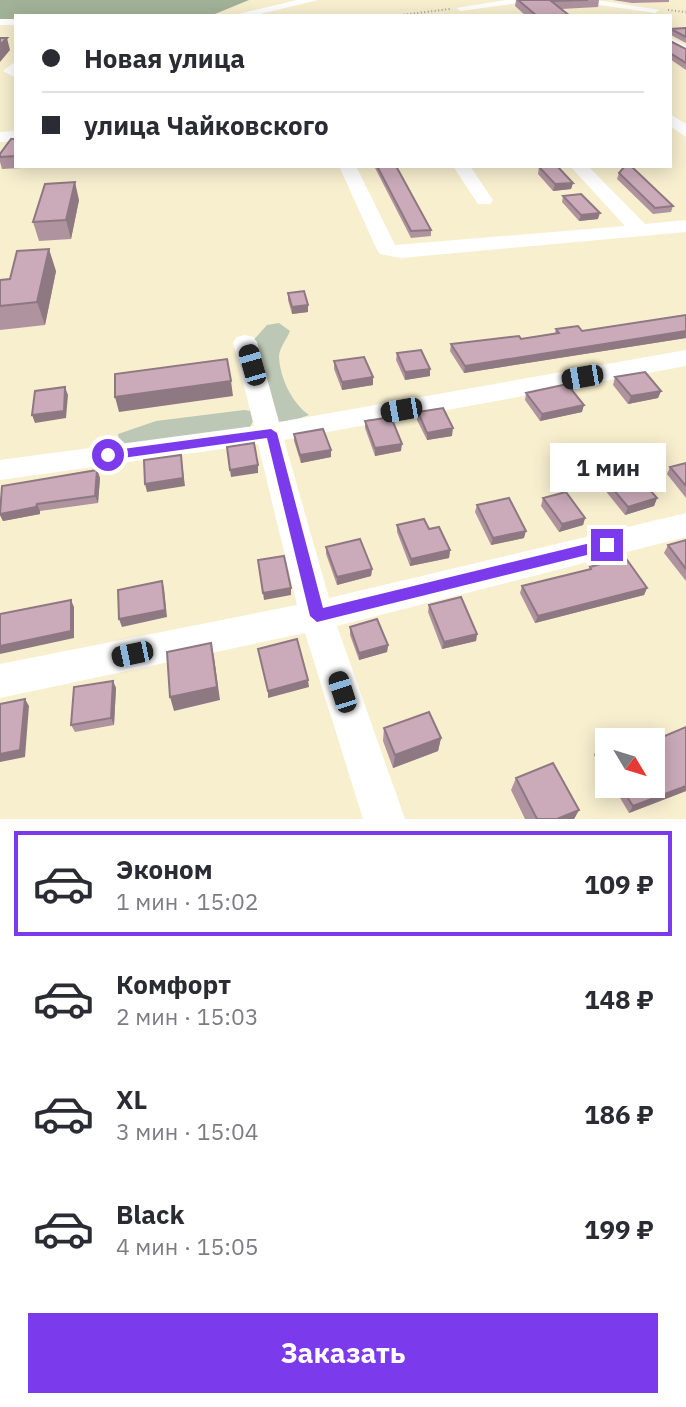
<!DOCTYPE html>
<html lang="ru">
<head>
<meta charset="utf-8">
<style>
	:root { --surface:#fff; --page:#f7f7f7; --text:#2b2b33; --muted:#7c7c81; --line:#e1e1e2; --accent:#7c3aed }
	body { margin:0; font-family:"IBM Plex Sans",sans-serif; background:var(--page); color:var(--text); height:100vh; display:flex; flex-direction:column; font-size:26px; white-space:nowrap }
	* { box-sizing:border-box; margin:0 }
	p { font-size:23px; color:var(--muted) }
	.icon { flex:none; width:38px; height:38px; fill:none; stroke:currentColor; stroke-width:2; stroke-linecap:round; stroke-linejoin:round }
	.map { position:relative; height:819px; overflow:hidden }
	.details { display:flex; flex-direction:column; background:var(--surface); flex:1 }
	.details>* { flex:none }
	.hud { position:absolute; left:14px; top:14px; width:658px; height:154px; border-radius:0px; box-shadow:0 4px 18px #0003; display:grid; align-content:center; height:154px; padding:0 28px; background:var(--surface) }
	.needle { width:46px; rotate:128deg }
	.buttons { position:absolute; left:595px; top:728px; display:grid; gap:14px }
	.buttons a { display:grid; place-items:center; width:70px; height:70px; border-radius:0px; background:var(--surface); box-shadow:0 4px 18px #0003; font-size:35px }
	.end { position:absolute; width:32px; height:32px; margin:-16px; border:9px solid #7c3aed; background:#fff; box-shadow:0 0 0 4px #fff }
	.from { border-radius:50% }
	.bubble { position:absolute; height:49px; border-radius:0px; background:var(--surface); box-shadow:0 4px 18px #0003; font-size:23px; font-weight:700; line-height:49px; text-align:center }
	.car { position:absolute; width:21px; height:42px; margin:-21px -10px; border-radius:9px; box-shadow:0 0 5px 2px #0007; background:linear-gradient(#222 24%,#8ab4d8 0 40%,#222 0 76%,#8ab4d8 0 86%,#222 0) }
	.hud b { display:flex; align-items:center; gap:24px; height:66px; font-size:26px }
	.hud b+b { border-top:2px solid var(--line) }
	.hud i { width:18px; height:18px; background:var(--text) }
	ul { padding:12px 0 0; list-style:none }
	li { display:flex; align-items:center; gap:21px; height:105px; margin:0 14px 10px; padding:0 14px; border:4px solid transparent; border-radius:0px }
	li div { flex:1 }
	li b { display:block; font-size:26px }
	li em { font-style:normal; font-weight:700 }
	li.active { border-color:var(--accent) }
	li>.icon { width:63px; height:63px; stroke-width:1.5 }
	.button { display:flex; gap:14px; margin-top:auto; padding:14px 28px }
	.button a { flex:1; height:80px; border-radius:0px; background:var(--accent); color:#fff; font-size:28px; font-weight:700; line-height:80px; text-align:center }
	.map>svg:first-child { display:block }
</style>
</head>
<body>
<div class="map">
<svg width="686" height="819" viewBox="0 0 686 819">
	<rect width="100%" height="100%" fill="#f8efcf"/>
	<path fill="#bcc8b5" d="M279 323 290 331C287 339 279 348 279 357 280 378 292 403 309 415L275 427 249 345 267 325Z
		M244 410 251 411 254 419 250 427 121 448 118 434 156 421Z"/>
	<path fill="#a2b298" d="M0 0H249L210 16H16V20L0 19Z"/>
	<g fill="none" stroke-linecap="round" stroke-linejoin="round">
		<path stroke="#a69f87" stroke-width="2" stroke-dasharray="1 2.5" stroke-linecap="butt" d="M668 10 686 12
			M393 16 450 9"/>
		<path fill="#fff" fill-rule="evenodd" d="M297 0H318L252 16H230Z
			M506 0H541L461 11 456 8Z
			M564 0H596L660 10 655 13Z
			M0 19H16V25H0Z
			M670 37 686 46V55L670 46Z
			M16 61V78L3 71Z
			M670 114 686 124V137L670 126Z
			M16 131V141L0 142V132Z
			M339 166H356L395 245 625 226 570 166H588L645 224 686 220V232L401 258 380 254 377 250Z
			M453 166H470L493 200 490 204H478Z
			M245 335 253 337 257 342 279 422 686 350V366L284 440 329 598 686 513V537L337 626 405 819H363L305 633 0 698V664L297 605 258 444 0 480V460L254 426 233 342 237 337Z"/>
	</g>
	<path fill="#af939f" d="M516 0H599L598 7 561 9 570 16H526L515 6Z
		M613 0H669V2L632 3Z
		M686 28V43L671 35 670 29Z
		M670 41 686 49V70L670 59Z
		M16 139V166H23L22 168 2 169 0 162V154Z
		M374 166H396L431 230V236L411 238Z
		M539 167 573 183 571 189 553 191 538 174Z
		M619 173 673 206 671 212 653 214 617 179Z
		M563 196 598 219 579 221 562 202Z
		M79 200 71 239 39 241 33 222Z
		M56 271 45 325 0 330V280Z
		M288 293 308 312 292 314 288 300Z
		M686 315V338L464 373 450 351 451 344 521 339 555 333 556 329 582 331Z
		M397 353 430 369V376L405 380 396 360Z
		M334 361 373 385 342 390 334 369Z
		M615 377 661 391 658 398 628 404 613 385Z
		M526 393 582 412 540 421 525 400Z
		M418 412 452 436 427 440 417 420Z
		M365 421 401 451 375 456 365 428Z
		M294 434 331 457 301 463 294 441Z
		M686 463V498L667 474 670 467Z
		M97 470 100 478 98 503 40 511V514L3 521 0 515V509Z
		M607 482 657 498 654 506 625 515 604 489Z
		M543 498 585 518 583 525 559 532 541 506Z
		M477 505 524 538 491 545 475 512Z
		M397 525 429 529 450 550 449 558 410 566 397 532Z
		M686 540V581L664 553 668 545Z
		M326 547 372 569 371 576 337 585 326 554Z
		M590 567 647 588 644 595 535 623 520 593 522 586 589 570Z
		M429 605 477 634 476 641 442 649 428 612Z
		M350 627 388 645 387 652 359 660 350 635Z
		M113 681 116 688 114 725 75 732 71 725Z
		M686 727V791L629 813 613 786H653Z
		M384 728 441 738 438 751 393 768 383 741Z
		M607 744V777L594 755 597 748Z
		M516 778 579 810 574 819H525L511 790Z"/>
	<path fill="#8e7882" d="M7 38 10 50 0 62V45Z
		M75 182 79 200 71 239 66 220Z
		M573 183 571 189 553 191 555 184Z
		M600 213 598 219 579 221 581 215Z
		M49 249 56 271 45 325 37 302Z
		M308 305V312L292 314V307Z
		M686 331V338L464 373 465 366Z
		M430 369V376L405 380V372Z
		M373 377V385L342 390V382Z
		M231 381 233 396 119 412 115 397Z
		M65 387 68 395 66 418 35 423 32 415Z
		M661 391 658 398 628 404 631 396Z
		M584 405 582 412 540 421 542 414Z
		M453 428 452 436 427 440V433Z
		M402 444 401 451 375 456V448Z
		M331 450V457L301 463 300 455Z
		M181 455 185 486 147 492 145 484Z
		M258 465V473L231 477 230 470Z
		M97 470 100 478 98 503 95 496Z
		M657 498 654 506 625 515 628 507Z
		M37 504 40 511V514L3 521 0 515V514Z
		M585 518 583 525 559 532 562 524Z
		M526 531 524 538 491 545 493 538Z
		M450 550 449 558 410 566 411 559Z
		M372 569 371 576 337 585V577Z
		M162 581 164 588 167 617 122 627 119 619Z
		M291 588V595L264 600 263 593Z
		M647 588 644 595 535 623 538 616Z
		M71 600 74 607V638L0 654V646Z
		M477 634 476 641 442 649 444 642Z
		M211 643 214 657 220 700 174 711 170 697Z
		M388 645 387 652 359 660V653Z
		M308 680 309 687 268 698V691Z
		M113 681 116 688 114 725 111 718Z
		M25 699 29 706 25 757 0 762V754Z
		M441 738 438 751 393 768 395 755Z
		M686 786V791L629 813 633 806Z
		M579 810 574 819H557Z"/>
	<path fill="#cbabb9" stroke="#8e7882" stroke-width="2" d="M518 0H588L551 1 570 16H537Z
		M686 28V37L673 30 670 31V29Z
		M0 38H7L0 45Z
		M670 41 686 49V63L670 53Z
		M11 139H16V156L0 157V154Z
		M377 166H396L431 230 411 231Z
		M557 166 573 183 555 184 539 167Z
		M625 166H631L673 206 655 208 619 173Z
		M75 182 66 220 33 222 45 184Z
		M581 194 600 213 581 215 563 196Z
		M49 249 37 302 0 306V280L10 279 17 251Z
		M304 291 308 305 292 307 288 293Z
		M686 315V331L465 366 451 344 519 336 521 339 559 333 556 329 578 326 582 331Z
		M421 350 430 369 405 372 397 353Z
		M364 357 373 377 342 382 334 361Z
		M227 359 231 381 115 397V374Z
		M645 372 661 391 631 396 615 377Z
		M567 384 584 405 542 414 526 393Z
		M65 387 64 411 32 415 35 391Z
		M443 408 453 428 427 433 418 412Z
		M391 417 402 444 375 448 365 421Z
		M323 429 331 450 300 455 294 434Z
		M254 443 258 465 230 470 227 447Z
		M181 455 183 478 145 484 144 460Z
		M686 463V486L670 467Z
		M97 470 95 496 37 504 36 507 0 514 2 486Z
		M635 473 657 498 628 507 607 482Z
		M566 492 585 518 562 524 543 498Z
		M509 498 526 531 493 538 477 505Z
		M424 519 429 529 439 527 450 550 411 559 397 525Z
		M360 539 372 569 337 577 326 547Z
		M686 540V569L668 545Z
		M284 556 291 588 263 593 258 560Z
		M625 557 647 588 538 616 522 586 591 569 590 567Z
		M162 581 165 610 119 619 118 590Z
		M461 597 477 634 444 642 429 605Z
		M71 600V631L0 646V614Z
		M377 619 388 645 359 653 350 627Z
		M297 639 308 680 268 691 258 649Z
		M211 643 217 687 170 697 167 652Z
		M113 681 111 718 71 725 74 687Z
		M25 699 20 750 0 754V704Z
		M429 712 441 738 395 755 384 728Z
		M686 727V786L633 806 620 786H653V741Z
		M635 733 640 740H618Z
		M607 744V765L597 748Z
		M553 763 579 810 557 819H537L516 778Z"/>
	<path fill="#7c3aed" d="M271 429 277 433 323 608 607 539 614 545 607 550 317 622 310 616 267 438 108 460 102 455 108 451Z"/>
</svg>
<div class="buttons">
<a><svg class="needle" viewBox="-14 -14 28 28"><path d="M0-13l5 13h-10z" fill="#e53935"/><path d="M0 13l5-13h-10z" fill="#7c7c81"/></svg></a>
</div>
<i class="end from" style="left:108px;top:455px"></i>
<i class="end" style="left:607px;top:545px"></i>
<div class="bubble" style="left:550px;top:443px;width:116px">1 мин</div>
<i class="car" style="left:252px;top:365px;rotate:344deg"></i>
<i class="car" style="left:582px;top:377px;rotate:260deg"></i>
<i class="car" style="left:401px;top:410px;rotate:260deg"></i>
<i class="car" style="left:132px;top:654px;rotate:258deg"></i>
<i class="car" style="left:342px;top:692px;rotate:342deg"></i>
<div class="hud">
<b><i class="from"></i>Новая улица</b>
<b><i></i>улица Чайковского</b>
</div>
</div>
<section class="details">
<ul>
<li class="active"><svg class="icon" aria-label="car" viewBox="0 0 24 24"><path d="M5 17H2v-5l4-1 3-4h7l3 4 3 1v5h-3M9 17h6M6 11h13"/><circle cx="7" cy="17" r="2"/><circle cx="17" cy="17" r="2"/></svg><div><b>Эконом</b><p>1 мин · 15:02</p></div><em>109 ₽</em></li>
<li><svg class="icon" aria-label="car" viewBox="0 0 24 24"><path d="M5 17H2v-5l4-1 3-4h7l3 4 3 1v5h-3M9 17h6M6 11h13"/><circle cx="7" cy="17" r="2"/><circle cx="17" cy="17" r="2"/></svg><div><b>Комфорт</b><p>2 мин · 15:03</p></div><em>148 ₽</em></li>
<li><svg class="icon" aria-label="car" viewBox="0 0 24 24"><path d="M5 17H2v-5l4-1 3-4h7l3 4 3 1v5h-3M9 17h6M6 11h13"/><circle cx="7" cy="17" r="2"/><circle cx="17" cy="17" r="2"/></svg><div><b>XL</b><p>3 мин · 15:04</p></div><em>186 ₽</em></li>
<li><svg class="icon" aria-label="car" viewBox="0 0 24 24"><path d="M5 17H2v-5l4-1 3-4h7l3 4 3 1v5h-3M9 17h6M6 11h13"/><circle cx="7" cy="17" r="2"/><circle cx="17" cy="17" r="2"/></svg><div><b>Black</b><p>4 мин · 15:05</p></div><em>199 ₽</em></li>
</ul>
<div class="button"><a>Заказать</a></div>
</section>
</body>
</html>
